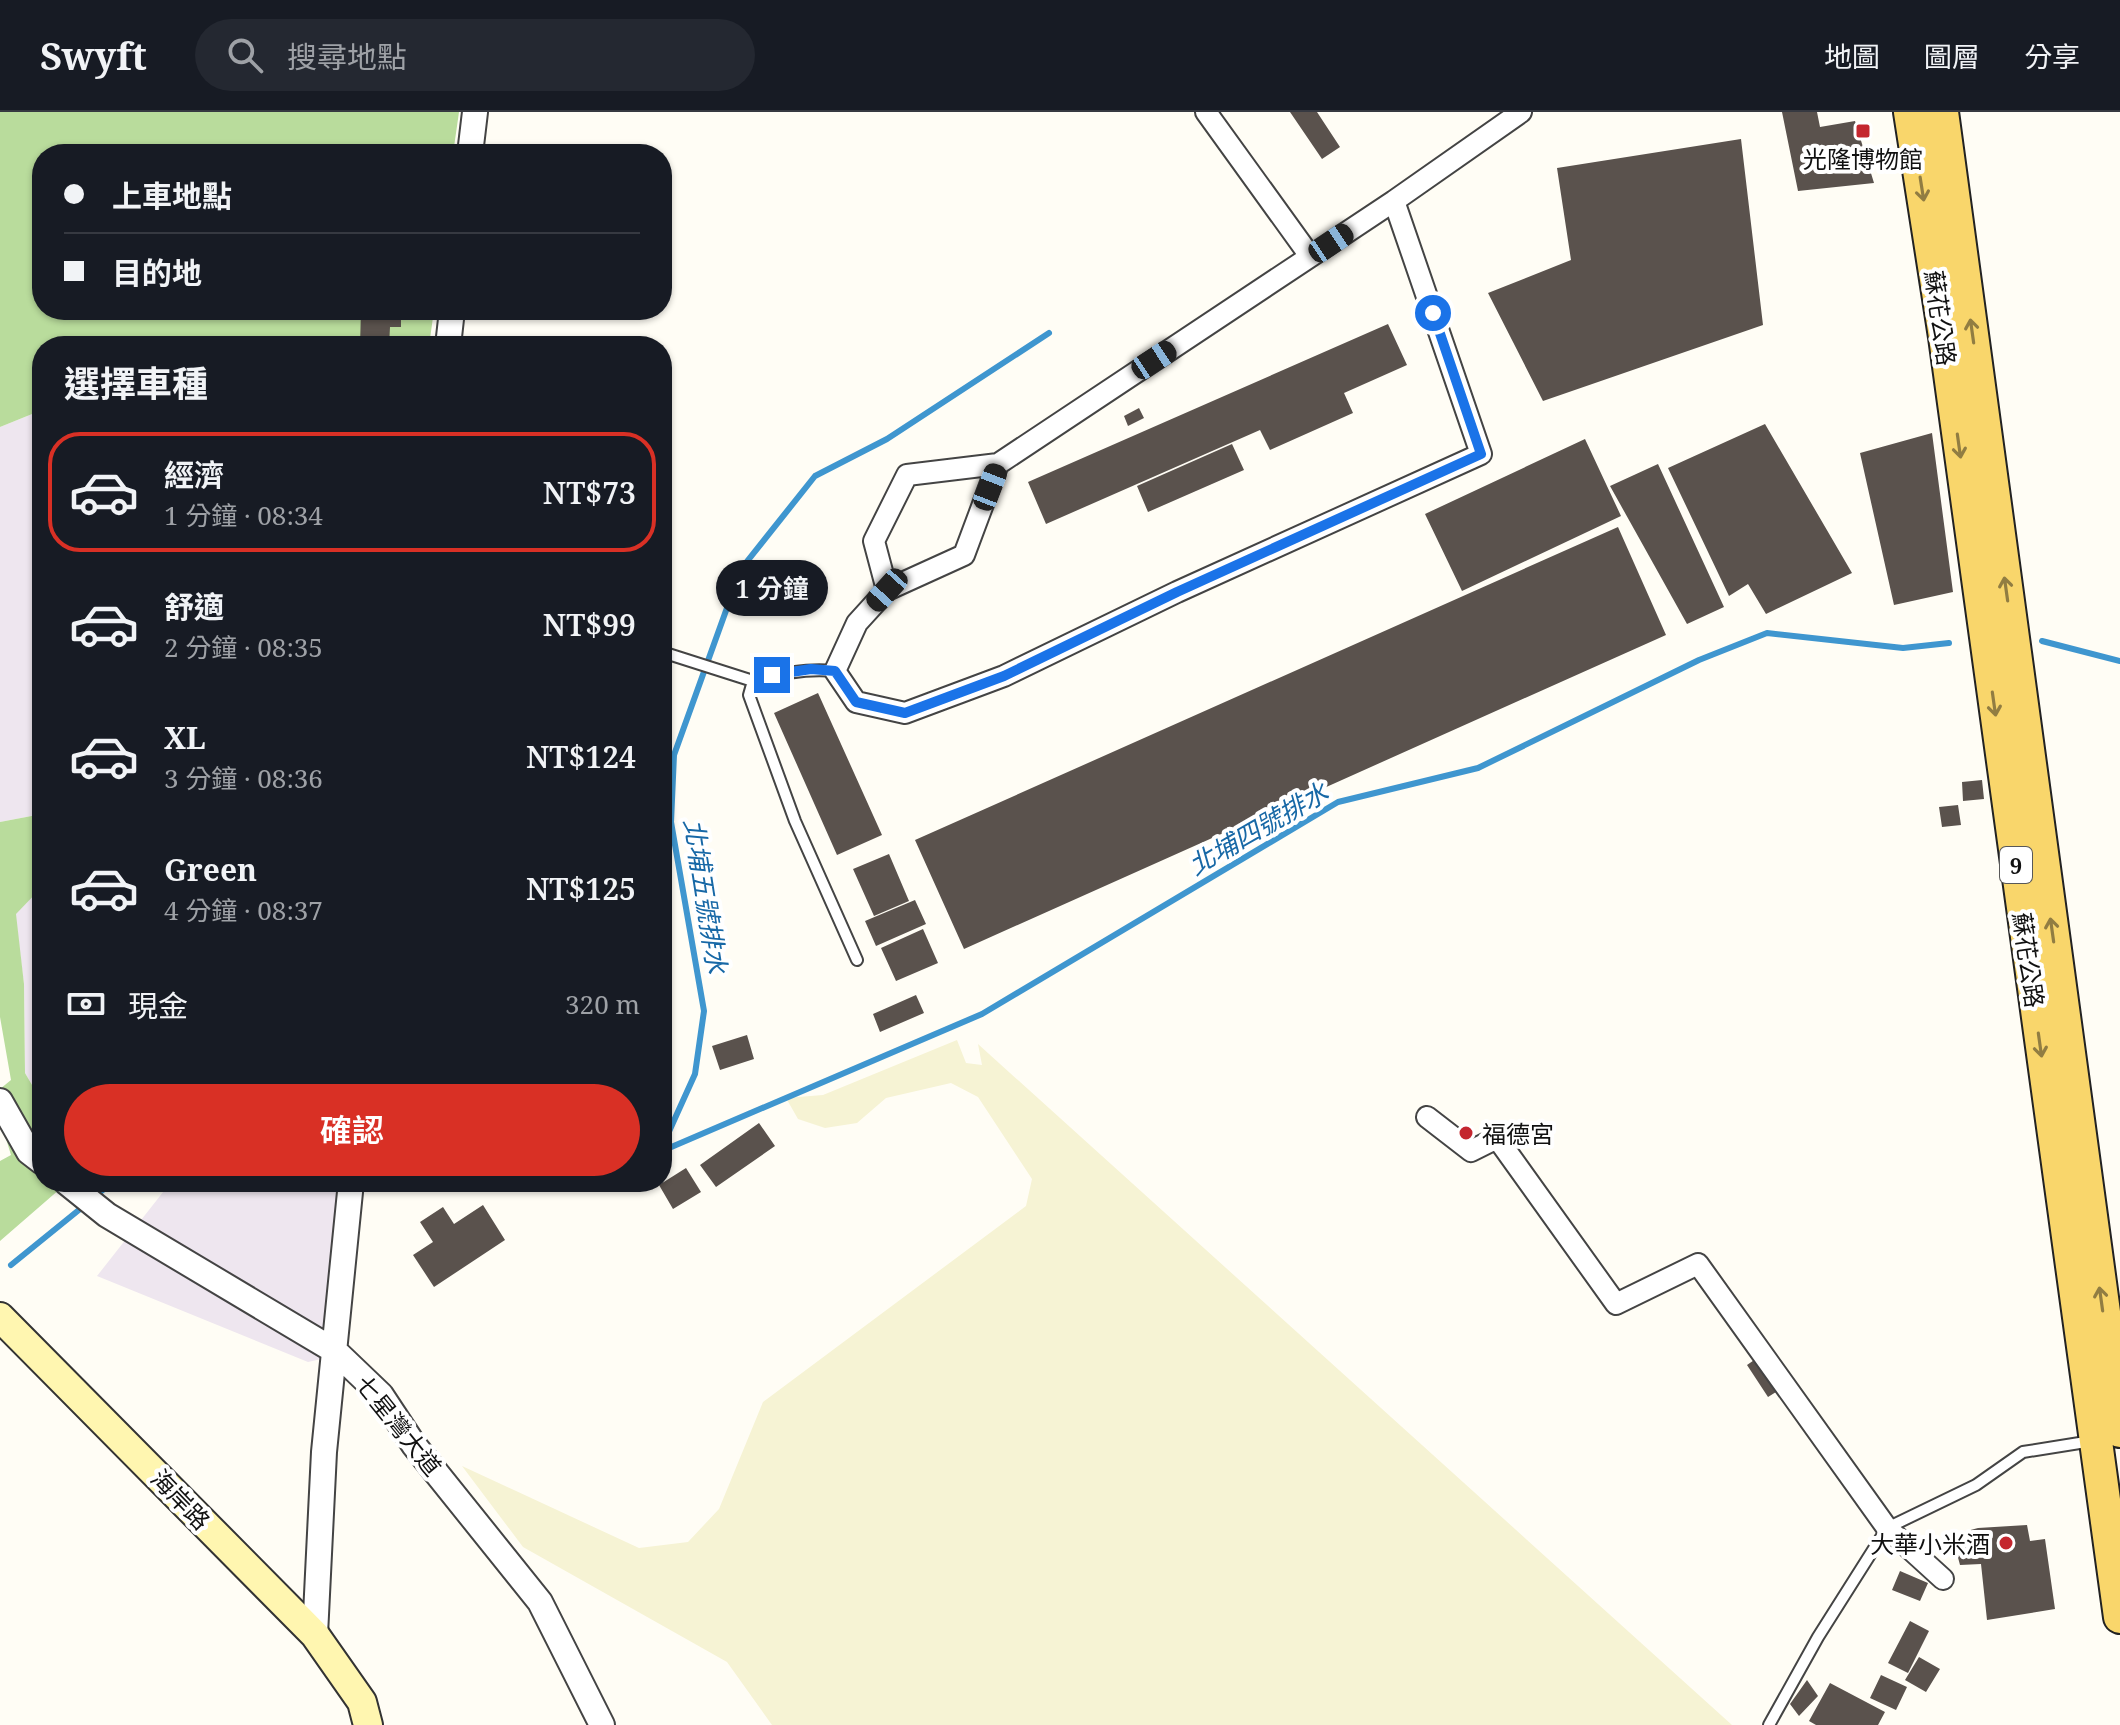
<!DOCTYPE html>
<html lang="zh-TW">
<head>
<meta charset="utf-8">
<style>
	:root { --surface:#171b24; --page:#242831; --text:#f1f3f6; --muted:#9ea1a6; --line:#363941; --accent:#d93025 }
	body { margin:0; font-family:"Noto Serif","Noto Sans TC",serif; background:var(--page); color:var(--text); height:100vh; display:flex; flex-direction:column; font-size:30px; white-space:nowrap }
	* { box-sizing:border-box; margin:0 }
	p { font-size:26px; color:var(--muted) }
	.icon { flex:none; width:44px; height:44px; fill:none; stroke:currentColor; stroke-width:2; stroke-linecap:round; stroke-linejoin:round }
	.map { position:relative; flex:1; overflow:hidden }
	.drawer { position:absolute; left:32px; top:224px; width:640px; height:856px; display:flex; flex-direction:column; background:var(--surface); border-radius:32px; box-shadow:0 2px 6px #0004 }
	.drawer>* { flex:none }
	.banner { position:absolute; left:32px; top:32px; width:640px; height:176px; border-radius:32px; box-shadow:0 2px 6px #0004; display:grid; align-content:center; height:176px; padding:0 32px; background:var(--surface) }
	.end { position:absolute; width:36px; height:36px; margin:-18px; border:10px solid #1a73e8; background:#fff; box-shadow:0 0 0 4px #fff }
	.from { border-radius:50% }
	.bubble { position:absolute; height:56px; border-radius:28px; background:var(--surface); box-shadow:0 2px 6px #0004; font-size:26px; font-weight:600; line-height:56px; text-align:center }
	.car { position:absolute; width:24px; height:48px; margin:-24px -12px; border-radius:10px; box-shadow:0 0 6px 2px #0007; background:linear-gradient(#222 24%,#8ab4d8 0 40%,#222 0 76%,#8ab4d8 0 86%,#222 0) }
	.banner b { display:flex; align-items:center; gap:28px; height:76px; font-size:30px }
	.banner b+b { border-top:2px solid var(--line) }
	.banner i { width:20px; height:20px; background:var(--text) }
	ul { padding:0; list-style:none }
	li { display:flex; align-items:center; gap:24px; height:120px; margin:0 16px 12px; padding:0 16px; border:4px solid transparent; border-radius:32px }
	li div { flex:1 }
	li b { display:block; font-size:30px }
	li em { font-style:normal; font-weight:600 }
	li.active { border-color:var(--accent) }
	li>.icon { width:72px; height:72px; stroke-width:1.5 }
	h2 { padding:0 32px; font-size:36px; line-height:96px }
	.pay { display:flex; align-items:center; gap:20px; height:88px; padding:0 32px; font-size:30px }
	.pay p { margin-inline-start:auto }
	.button { display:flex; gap:16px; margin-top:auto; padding:16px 32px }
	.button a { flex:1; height:92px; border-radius:48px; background:var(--accent); color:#fff; font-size:32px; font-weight:600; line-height:92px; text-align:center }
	header { display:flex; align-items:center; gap:48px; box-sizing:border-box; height:112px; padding:0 40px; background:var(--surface); border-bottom:2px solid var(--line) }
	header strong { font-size:38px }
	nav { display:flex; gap:44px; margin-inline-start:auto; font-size:28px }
	.search { width:560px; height:72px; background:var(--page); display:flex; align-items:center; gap:20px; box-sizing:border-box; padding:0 28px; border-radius:44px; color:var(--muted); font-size:30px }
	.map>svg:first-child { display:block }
</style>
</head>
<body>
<header>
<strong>Swyft</strong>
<div class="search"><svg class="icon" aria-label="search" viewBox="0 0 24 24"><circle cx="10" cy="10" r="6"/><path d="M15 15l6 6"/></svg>搜尋地點</div>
<nav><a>地圖</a><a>圖層</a><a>分享</a></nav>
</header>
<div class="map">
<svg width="2120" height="1613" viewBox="0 0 2120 1613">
	<rect width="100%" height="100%" fill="#fffdf5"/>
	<path fill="#eee6ef" d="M42 298V702L0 710V315Z
		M42 775V990L25 961 24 872 15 802Z
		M171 1070H338L321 1247 308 1250 97 1164Z"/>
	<path fill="#f6f3d4" d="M957 928 966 951 982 953 978 932 1732 1613H772L727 1550 523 1435 462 1354 639 1436 688 1430 719 1397 763 1290 1026 1094 1032 1067 978 985 951 971 886 986 857 1011 825 1016 798 1007 786 986 823 983Z"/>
	<path fill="#b9dc9c" d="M0 0H459L453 42H42V198H434L429 234H42V298L0 315Z
		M42 702V775L16 802 24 872 25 961 42 990V1070H68L0 1129V1049L11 1043 0 1007V977L11 968 0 905V710Z"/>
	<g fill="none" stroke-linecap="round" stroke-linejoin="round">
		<path stroke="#3f96cf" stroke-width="6" d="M2042 529 2120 549
			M662 1035 695 962 704 899 671 710 674 643 741 457 815 364 887 327 1049 221
			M662 1039 982 902 1338 690 1478 656 1699 548 1767 521 1903 536 1949 531
			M534 1070 580 1074 594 1070
			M94 1085 113 1070
			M11 1153 85 1093"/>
	</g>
	<path fill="#5a524d" d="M1290 0H1317L1340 35 1322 47Z
		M1782 0H1817L1820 15 1855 9 1874 71 1798 79Z
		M1741 27 1763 213 1543 289 1488 181 1571 148 1557 56Z
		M361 198 401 199V215H390L389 234H360Z
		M1388 212 1407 253 1344 281 1353 301 1270 338 1260 318 1046 412 1028 370Z
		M1139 296 1144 306 1128 314 1124 304Z
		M1765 312 1852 461 1766 502 1748 472 1729 484 1668 356Z
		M1932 321 1953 480 1894 493 1860 341Z
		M1585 327 1621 404 1462 479 1425 402Z
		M1232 332 1244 358 1148 400 1137 374Z
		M1658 352 1724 495 1687 512 1610 374Z
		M1618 415 1666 523 964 837 915 728Z
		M818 581 882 723 837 743 774 601Z
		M1982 668 1984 687 1963 689 1962 670Z
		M1958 693 1961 713 1942 715 1939 695Z
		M889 742 909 789 874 804 853 757Z
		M915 788 926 812 876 834 865 809Z
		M662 813H668L665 911 662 910Z
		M923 817 938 851 896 869 881 836Z
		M916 883 924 901 880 920 873 902Z
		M747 923 754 947 720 958 712 934Z
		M759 1011 775 1034 716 1075 700 1053Z
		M686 1056 701 1080 673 1097 659 1073Z
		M483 1093 505 1128 434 1175 413 1143 433 1130 420 1110 443 1095 454 1112Z
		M1760 1244 1781 1277 1768 1285 1747 1253Z
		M2027 1413 2030 1429 2045 1427 2055 1497 1987 1508 1981 1452 1960 1453 1952 1423 1978 1416Z
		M1900 1459 1928 1471 1920 1489 1892 1478Z
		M1910 1509 1929 1519 1908 1561 1888 1551Z
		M1919 1545 1940 1557 1926 1580 1905 1568Z
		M1881 1563 1907 1575 1896 1598 1870 1586Z
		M1807 1568 1818 1584 1799 1604 1790 1592Z
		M1830 1571 1885 1600 1878 1613H1816L1809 1609Z"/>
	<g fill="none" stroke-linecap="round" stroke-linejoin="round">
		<g stroke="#444" stroke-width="14">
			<path id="service" d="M662 540 753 569
				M835 559C806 556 780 561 753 569L749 583 795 709 857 848
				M1769 1613 1818 1525 1887 1416 1976 1373 2023 1340 2092 1329"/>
		</g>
		<g stroke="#444" stroke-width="24">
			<path id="minor" d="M1206 0 1310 144
				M998 352 964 443 887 478 874 429 907 363 998 352 1394 89 1521 0
				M887 478 857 511 835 559 856 590 905 601 1004 564 1177 480 1481 342 1394 89
				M1427 1005 1471 1039 1497 1026 1616 1192 1698 1152 1887 1416 1943 1467"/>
		</g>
		<g stroke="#444" stroke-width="28">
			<path id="tertiary" d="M470 42 475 0
				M448 234 452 198
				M0 989 29 1040 42 1050
				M66 1070 107 1103 335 1239 381 1283 414 1333 540 1490 602 1613
				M315 1523 324 1340 351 1070"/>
		</g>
		<g stroke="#333" stroke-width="32">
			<path id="secondary" d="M0 1205 315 1523 362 1590 368 1613"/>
		</g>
		<g stroke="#222" stroke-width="36">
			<path id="primary" d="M1910 0 1945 225 2120 1505
				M1942 0 2120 1319"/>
		</g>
		<use href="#service" stroke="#fff" stroke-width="10"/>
		<use href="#minor" stroke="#fff" stroke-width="20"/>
		<use href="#tertiary" stroke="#fff" stroke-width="24"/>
		<use href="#secondary" stroke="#fff6b0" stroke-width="28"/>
		<use href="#primary" stroke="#f9d66b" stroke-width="32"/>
	</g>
	<defs><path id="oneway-shaft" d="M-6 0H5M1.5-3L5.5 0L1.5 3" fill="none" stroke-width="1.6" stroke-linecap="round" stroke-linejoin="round" transform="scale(2)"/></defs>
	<g stroke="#917d42">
		<use href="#oneway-shaft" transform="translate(1922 77) rotate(81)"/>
		<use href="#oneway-shaft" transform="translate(1972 219) rotate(-98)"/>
		<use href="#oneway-shaft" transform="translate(1959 334) rotate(82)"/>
		<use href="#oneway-shaft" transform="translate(2006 477) rotate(-98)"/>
		<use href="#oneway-shaft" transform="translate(1994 592) rotate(82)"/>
		<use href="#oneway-shaft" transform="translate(2052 818) rotate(-98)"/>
		<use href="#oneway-shaft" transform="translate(2040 933) rotate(82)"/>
		<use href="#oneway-shaft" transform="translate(2101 1187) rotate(-98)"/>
	</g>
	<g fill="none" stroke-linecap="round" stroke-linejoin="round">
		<path stroke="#1a73e8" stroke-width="10" d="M772 563 811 557 835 559 856 590 905 601 1004 564 1177 480 1481 342 1433 201"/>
	</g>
	<g fill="#c4262e" stroke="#fff" stroke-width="3">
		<rect x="1855" y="11" width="16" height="16" rx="4"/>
		<circle cx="1466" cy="1021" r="8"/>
		<circle cx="2006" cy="1431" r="8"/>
	</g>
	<g text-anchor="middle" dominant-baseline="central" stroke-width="8" stroke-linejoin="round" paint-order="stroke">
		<rect fill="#fff" stroke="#585858" stroke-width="2" x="2000" y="735" width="32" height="36" rx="6"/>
		<g font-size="22" font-weight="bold" fill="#111">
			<text x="2016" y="753">9</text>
		</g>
		<g font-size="24" fill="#111" stroke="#fff">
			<text x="1863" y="46">光隆博物館</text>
			<text x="1482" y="1021" text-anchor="start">福德宮</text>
			<text x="1990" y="1431" text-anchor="end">大華小米酒</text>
		</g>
		<g font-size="24" fill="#111" stroke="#fff">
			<text transform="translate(1941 206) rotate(82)">蘇花公路</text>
			<text transform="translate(2029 848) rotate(82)">蘇花公路</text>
			<text transform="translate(399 1313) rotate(51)">七星灣大道</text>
			<text transform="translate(181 1387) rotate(46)">海岸路</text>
		</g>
		<g font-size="26" font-style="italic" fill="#1768a6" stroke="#fff">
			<text transform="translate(1258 716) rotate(-30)">北埔四號排水</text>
			<text transform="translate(706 784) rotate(81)">北埔五號排水</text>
		</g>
	</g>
</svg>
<i class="end from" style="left:1433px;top:201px"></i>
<i class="end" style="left:772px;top:563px"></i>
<div class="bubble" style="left:716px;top:448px;width:112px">1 分鐘</div>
<i class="car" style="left:1331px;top:131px;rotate:56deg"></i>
<i class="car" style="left:1154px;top:248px;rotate:57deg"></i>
<i class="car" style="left:990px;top:375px;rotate:21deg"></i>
<i class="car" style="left:887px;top:478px;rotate:222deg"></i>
<div class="banner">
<b><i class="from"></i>上車地點</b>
<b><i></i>目的地</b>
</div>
<section class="drawer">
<h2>選擇車種</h2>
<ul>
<li class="active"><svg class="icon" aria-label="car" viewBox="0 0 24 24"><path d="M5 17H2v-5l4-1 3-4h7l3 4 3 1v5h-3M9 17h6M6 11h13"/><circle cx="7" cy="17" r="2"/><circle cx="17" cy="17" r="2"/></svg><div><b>經濟</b><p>1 分鐘 · 08:34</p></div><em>NT$73</em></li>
<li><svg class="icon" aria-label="car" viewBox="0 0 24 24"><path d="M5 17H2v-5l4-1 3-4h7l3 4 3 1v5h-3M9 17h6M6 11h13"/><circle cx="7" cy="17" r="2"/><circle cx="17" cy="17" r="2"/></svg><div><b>舒適</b><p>2 分鐘 · 08:35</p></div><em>NT$99</em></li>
<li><svg class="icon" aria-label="car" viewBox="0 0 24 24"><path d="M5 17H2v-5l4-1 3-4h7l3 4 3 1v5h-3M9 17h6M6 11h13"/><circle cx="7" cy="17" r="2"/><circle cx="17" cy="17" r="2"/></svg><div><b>XL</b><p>3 分鐘 · 08:36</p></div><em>NT$124</em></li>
<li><svg class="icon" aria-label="car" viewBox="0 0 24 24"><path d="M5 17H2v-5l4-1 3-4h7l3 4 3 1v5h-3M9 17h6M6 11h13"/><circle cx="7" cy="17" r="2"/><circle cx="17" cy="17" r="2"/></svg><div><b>Green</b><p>4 分鐘 · 08:37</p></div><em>NT$125</em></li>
</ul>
<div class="pay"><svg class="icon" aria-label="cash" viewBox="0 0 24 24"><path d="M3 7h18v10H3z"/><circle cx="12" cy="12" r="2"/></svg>現金<p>320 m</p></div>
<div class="button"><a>確認</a></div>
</section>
</div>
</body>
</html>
